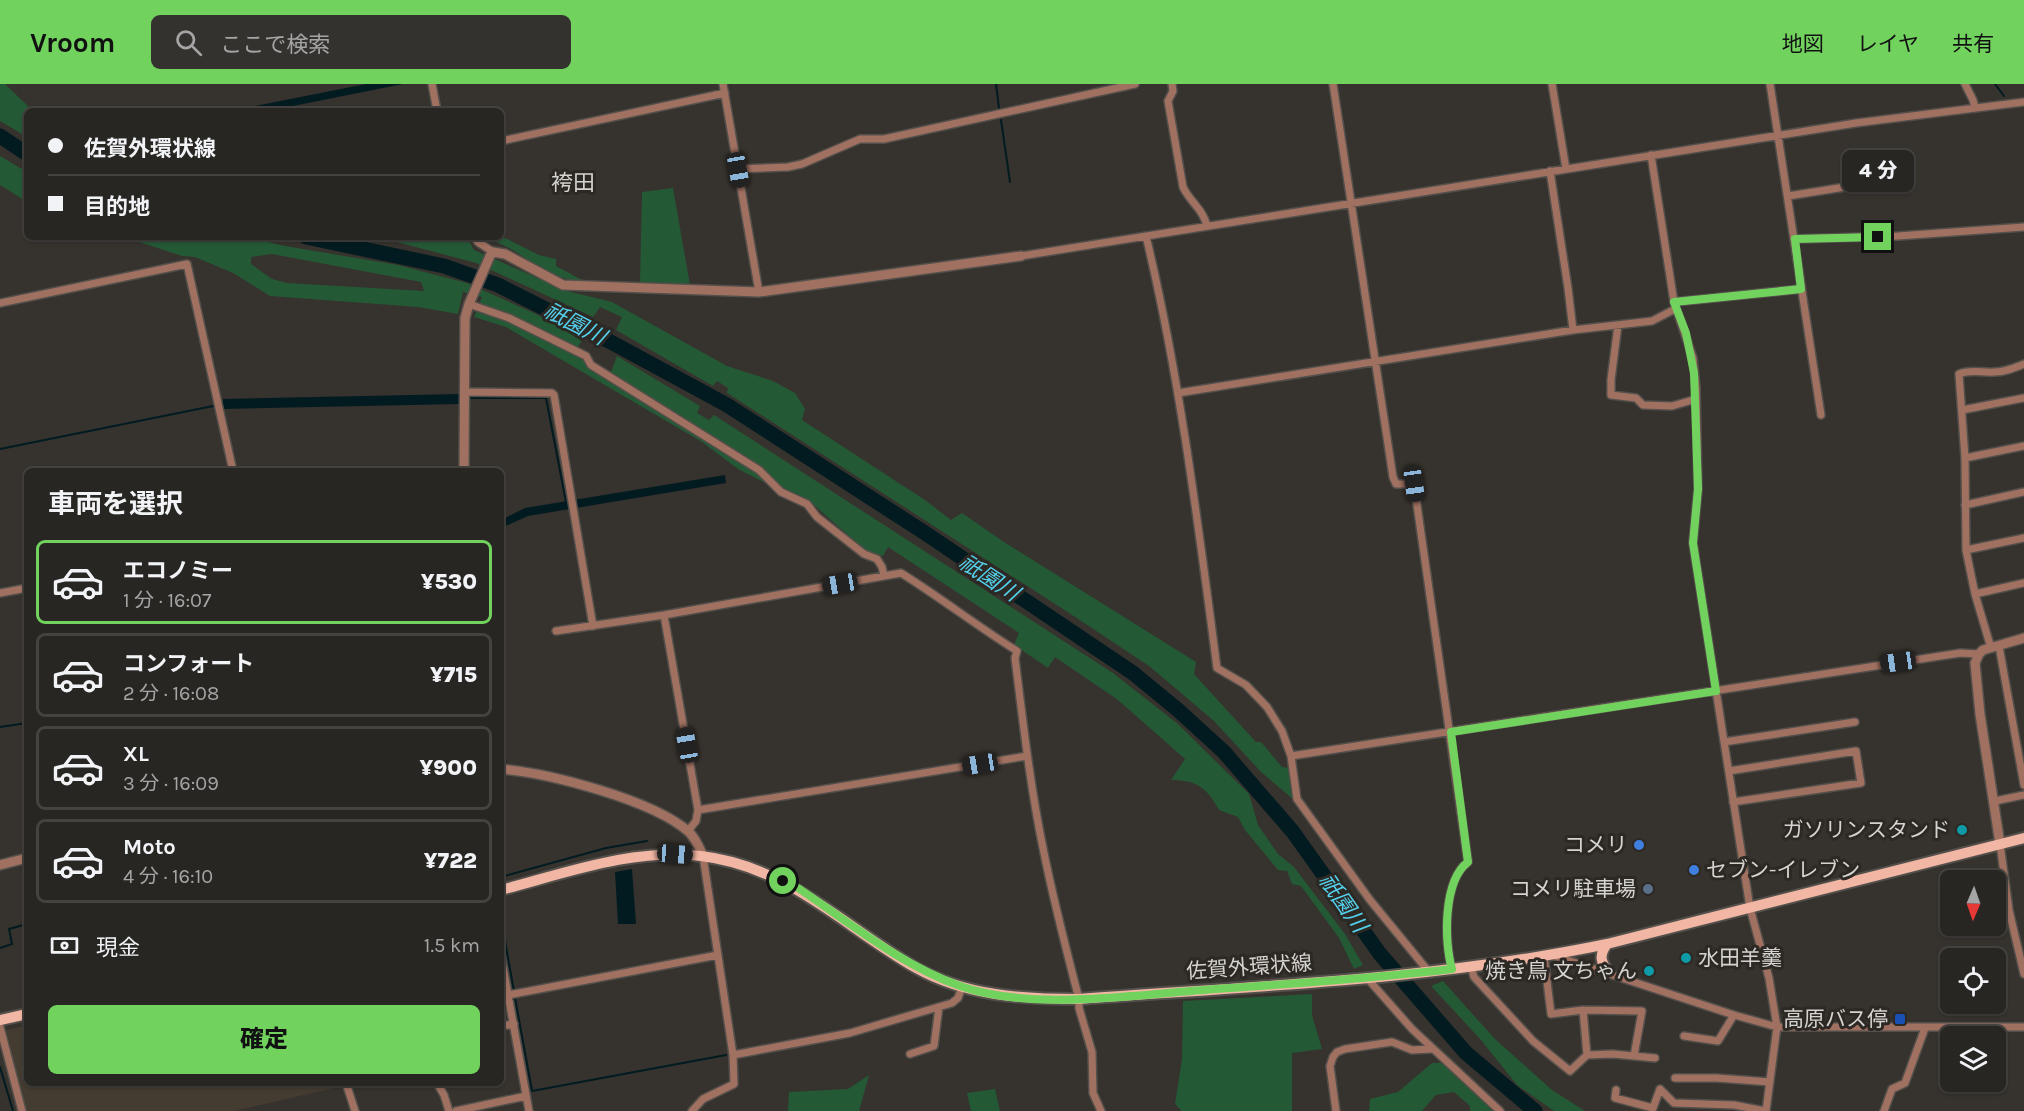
<!DOCTYPE html>
<html lang="ja">
<head>
<meta charset="utf-8">
<style>
	:root { --surface:#282622; --page:#34322f; --text:#f1f3f6; --muted:#a5a5a5; --line:#444340; --accent:#71d25e }
	body { margin:0; font-family:Karla,"Noto Sans JP",sans-serif; background:var(--page); color:var(--text); height:100vh; display:flex; flex-direction:column; font-size:22px; white-space:nowrap }
	* { box-sizing:border-box; margin:0 }
	p { font-size:20px; color:var(--muted) }
	.icon { flex:none; width:33px; height:33px; fill:none; stroke:currentColor; stroke-width:2; stroke-linecap:round; stroke-linejoin:round }
	.map { position:relative; flex:1; overflow:hidden }
	.side { position:absolute; left:24px; top:384px; width:480px; height:618px; display:flex; flex-direction:column; background:var(--surface); border-radius:9px; box-shadow:0 2px 4px #0004,0 0 0 2px var(--line) }
	.side>* { flex:none }
	.banner { position:absolute; left:24px; top:24px; width:480px; height:132px; border-radius:9px; box-shadow:0 2px 4px #0004,0 0 0 2px var(--line); display:grid; align-content:center; height:132px; padding:0 24px; background:var(--surface) }
	.needle { width:39px; rotate:182deg }
	.tools { position:absolute; left:1940px; top:786px; display:grid; gap:12px }
	.tools a { display:grid; place-items:center; width:66px; height:66px; border-radius:9px; background:var(--surface); box-shadow:0 2px 4px #0004,0 0 0 2px var(--line); font-size:30px }
	.end { position:absolute; width:27px; height:27px; margin:-14px; border:8px solid #71d25e; background:#111; box-shadow:0 0 0 3px #111 }
	.from { border-radius:50% }
	.bubble { position:absolute; height:42px; border-radius:9px; background:var(--surface); box-shadow:0 2px 4px #0004,0 0 0 2px var(--line); font-size:20px; font-weight:800; line-height:42px; text-align:center }
	.car { position:absolute; width:18px; height:36px; margin:-18px -9px; border-radius:8px; box-shadow:0 0 4px 2px #0007; background:linear-gradient(#222 24%,#8ab4d8 0 40%,#222 0 76%,#8ab4d8 0 86%,#222 0) }
	.banner b { display:flex; align-items:center; gap:21px; height:57px; font-size:22px }
	.banner b+b { border-top:2px solid var(--line) }
	.banner i { width:15px; height:15px; background:var(--text) }
	ul { padding:0; list-style:none }
	li { display:flex; align-items:center; gap:18px; height:84px; margin:0 12px 9px; padding:0 12px; border:3px solid var(--line); border-radius:9px }
	li div { flex:1 }
	li b { display:block; font-size:22px }
	li em { font-style:normal; font-weight:800 }
	li.selected { border-color:var(--accent) }
	li>.icon { width:54px; height:54px; stroke-width:1.5 }
	h2 { padding:0 24px; font-size:27px; line-height:72px }
	.pay { display:flex; align-items:center; gap:15px; height:66px; padding:0 24px; font-size:22px }
	.pay p { margin-inline-start:auto }
	.button { display:flex; gap:12px; margin-top:auto; padding:12px 24px }
	.button a { flex:1; height:69px; border-radius:9px; background:var(--accent); color:#111; font-size:24px; font-weight:800; line-height:69px; text-align:center }
	header { display:flex; align-items:center; gap:36px; box-sizing:border-box; height:84px; padding:0 30px; background:var(--accent); color:#111 }
	header strong { font-size:28px }
	nav { display:flex; gap:33px; margin-inline-start:auto; font-size:21px }
	.search { width:420px; height:54px; background:var(--page); display:flex; align-items:center; gap:15px; box-sizing:border-box; padding:0 21px; border-radius:9px; color:var(--muted); font-size:22px }
	.map>svg:first-child { display:block }
</style>
</head>
<body>
<header>
<strong>Vroom</strong>
<div class="search"><svg class="icon" aria-label="search" viewBox="0 0 24 24"><circle cx="10" cy="10" r="6"/><path d="M15 15l6 6"/></svg>ここで検索</div>
<nav><a>地図</a><a>レイヤ</a><a>共有</a></nav>
</header>
<div class="map">
<svg width="2024" height="1027" viewBox="0 0 2024 1027">
	<rect width="100%" height="100%" fill="#36322d"/>
	<path fill="#443c31" d="M27 941V999H338L339 1003 234 1027H26L4 947Z"/>
	<path fill="#245936" fill-rule="evenodd" d="M0 0H5L31 25 36 27H27V53L0 37Z
		M0 72 27 88V118L0 101Z
		M673 104 690 201 640 199 642 108Z
		M501 152 539 171 556 175V182L584 197C552 196 537 180 511 165 503 161 494 157 486 153Z
		M124 153H248L285 162 398 181 467 199 585 252 574 269 608 296 617 272 700 322 697 329 709 336 714 331 1113 589 1178 640 1249 710 1258 741 1278 770 1294 783 1345 850 1363 881 1354 885 1339 854 1301 802 1292 800 1287 787 1278 786 1245 746 1238 733 1219 726C1207 704 1197 696 1171 696L1185 675 1118 616 1055 573 1048 584 1014 561 1019 549 888 463 883 472 867 468 814 421 784 404H775L738 385 702 358 506 243 474 233 482 213 463 208 458 230 418 223 270 212 233 189 195 173 182 172ZM272 170 421 198 424 207 287 199 272 195 251 180V173Z
		M368 153H467L474 166 567 207 612 218 727 282 773 297 795 309 805 325 802 336 925 416 951 436 962 429 1004 458 1196 578 1194 590 1256 658H1261L1282 683 1289 684 1294 716 1261 688 1214 637 1149 582 1066 527 727 309 728 304 717 297 713 302 616 246 622 233 600 223 593 233 476 179 397 158Z
		M1443 897 1494 954 1552 1006 1585 1027H1554L1517 1001 1481 956 1431 902Z
		M1312 910V931L1322 965 1292 969V1027H1182L1175 1020 1182 975 1183 917Z
		M1432 979H1444L1479 1011 1492 1027H1470V1022L1454 1008 1436 1011 1422 1027H1369L1370 1015 1398 1008Z
		M869 991 859 1027H788L789 1008 848 1005Z
		M995 1005 1000 1027H971L967 1009Z"/>
	<path fill="#021b21" d="M366 0H403L268 27H230Z
		M459 310V320L223 325V315Z
		M725 391 726 399 528 432 501 444V436L525 424Z
		M632 785 636 840H618L615 788Z"/>
	<g fill="none" stroke-linecap="round" stroke-linejoin="round">
		<path stroke="#021b21" stroke-width="2" d="M996 0 999 24
			M1995 0 2004 12
			M1001 36 1010 98
			M470 314H546L566 418
			M0 365 223 320
			M0 643 27 639
			M501 793 606 764 647 757
			M501 835 514 907
			M0 864 12 860 9 845 27 840
			M515 914 532 1007 726 971
			M0 983 13 1027"/>
		<path stroke="#021b21" stroke-width="15" d="M0 52 27 70
			M306 153 444 182 498 201 609 257 727 321 925 449 1133 589 1178 626 1224 668 1293 748 1380 870 1466 969 1535 1027"/>
		<g stroke="#534f4a" stroke-width="10">
			<path id="minor" d="M432 0 437 27
				M723 0 759 208
				M1172 0 1173 7 1168 17 1183 103C1190 118 1203 125 1207 142
				M1333 0 1393 393 1396 400H1414L1468 778C1443 796 1444 858 1452 885
				M1552 0 1566 85
				M1770 0 1821 331
				M1965 0 1973 16 1975 24
				M501 57 725 9
				M1651 71 1674 218 1693 274 1696 304 1698 405 1693 459 1750 824 1769 894 1777 943 1766 1027
				M738 85 788 83 802 80 860 55H884L1135 0
				M1550 87 1568 204 1573 246
				M1788 112 1883 97
				M1146 152C1180 294 1198 439 1217 584L1246 601 1267 623 1282 647 1291 672 1297 715 1370 816 1429 888
				M474 153 478 158 493 168
				M1795 155 1898 152 2024 143
				M1021 172 1856 39 2024 18
				M1674 218 1801 205
				M0 219 187 180 233 387
				M469 220 509 234 586 272 591 281 759 386 781 408 807 420 817 433 864 470 877 475 882 483 884 492
				M1618 241 1611 296V311L1636 314 1643 321 1672 322 1696 315
				M464 308 552 309 554 311 593 542
				M1178 309 1573 246 1652 237 1675 225
				M1962 326 2024 314
				M1965 374 2024 362
				M1965 421 2024 408
				M1966 466 2024 454
				M0 509 27 504
				M1975 510 2024 499
				M664 531 698 726 696 737 688 747
				M556 547 664 531 901 489C941 514 977 542 1017 567L1015 574C1023 638 1030 701 1043 764 1053 815 1066 865 1079 915V924L1092 968 1093 1009 1101 1027
				M1999 562 2024 701
				M1991 564 1975 510 1966 466 1965 374 1959 290C1970 285 1983 289 1994 288 2005 288 2014 284 2024 280
				M1724 658 1855 638
				M1291 672 1960 569 1979 570
				M1729 687 1856 667 1861 699 1733 718
				M1995 717 2024 711
				M698 726 1027 672
				M2000 760 2009 826 2024 890
				M501 872 529 1027
				M1555 872 1734 931 1777 943H2024
				M1544 873 1551 930 1583 926 1642 927 1634 972
				M1471 883 1474 893 1533 957 1570 987 1587 971 1613 970 1655 974
				M1367 894 1412 945 1500 1027
				M508 911 718 871
				M1583 926 1587 971
				M501 942 514 940
				M0 943 22 1027
				M1684 952 1718 957 1734 931
				M910 970 934 962 939 923
				M733 971 850 949 952 919 958 914 962 903
				M1675 994H1717L1770 998
				M346 999 355 1027
				M437 999 444 1011 449 1027
				M1616 1006 1615 1014 1653 1024 1660 1005 1674 1019 1734 1021 1765 1027
				M456 1027 526 1012
				M692 1027 703 1015 734 1000 733 971 703 772
				M1336 1027 1330 982 1333 973 1337 968 1345 965 1392 958 1412 966 1431 965
				M1884 1027 1892 1005 1905 999 1925 944"/>
		</g>
		<g stroke="#534f4a" stroke-width="12">
			<path id="tertiary" d="M464 387 465 234 469 220 490 172 493 168 505 170 563 201 759 208 1021 172
				M501 685C549 689 653 716 689 748 696 755 699 763 703 772
				M2000 760 1980 630 1975 579 1979 570 1983 566 2024 554
				M0 781 27 774"/>
		</g>
		<g stroke="#534f4a" stroke-width="14">
			<path id="primary" d="M501 806C566 789 633 764 701 772 788 782 844 843 916 884 966 912 1023 915 1079 915 1255 902 1433 896 1607 860L2024 754
				M1607 860C1599 871 1600 878 1609 888
				M0 936 27 930"/>
		</g>
		<use href="#minor" stroke="#a07061" stroke-width="7"/>
		<use href="#tertiary" stroke="#a07061" stroke-width="9"/>
		<use href="#primary" stroke="#f2b6a4" stroke-width="10"/>
	</g>
	<g fill="none" stroke-linecap="round" stroke-linejoin="round">
		<path stroke="#71d25e" stroke-width="8" d="M783 797 798 804C850 839 901 881 960 902 1031 927 1129 911 1204 906 1286 900 1370 895 1452 885 1444 858 1443 797 1468 778L1451 648 1716 607 1693 459 1698 405 1694 289 1686 249 1674 218 1801 205 1795 155 1878 153"/>
	</g>
	<g fill="#0f9aa8" stroke="#2c2823" stroke-width="2">
		<circle cx="1962" cy="746" r="6"/>
		<circle cx="1686" cy="874" r="6"/>
		<circle cx="1649" cy="887" r="6"/>
	</g>
	<g fill="#3f7fe0" stroke="#2c2823" stroke-width="2">
		<circle cx="1639" cy="761" r="6"/>
		<circle cx="1694" cy="786" r="6"/>
	</g>
	<circle fill="#5c6f8a" stroke="#2c2823" stroke-width="2" cx="1648" cy="805" r="6"/>
	<rect fill="#1a4fb4" stroke="#2c2823" stroke-width="2" x="1894" y="929" width="12" height="12" rx="3"/>
	<g text-anchor="middle" dominant-baseline="central" stroke-width="6" stroke-linejoin="round" paint-order="stroke">
		<g font-size="21" fill="#d5d3cf" stroke="#2c2823" text-anchor="end">
			<text x="1950" y="746">ガソリンスタンド</text>
			<text x="1627" y="761">コメリ</text>
			<text x="1706" y="786" text-anchor="start">セブン-イレブン</text>
			<text x="1636" y="805">コメリ駐車場</text>
			<text x="1698" y="874" text-anchor="start">水田羊羹</text>
			<text x="1637" y="887">焼き鳥 文ちゃん</text>
			<text x="1888" y="935">高原バス停</text>
		</g>
		<g font-size="21" fill="#d5d3cf" stroke="#2c2823">
			<text transform="translate(1249 883) rotate(-4)">佐賀外環状線</text>
		</g>
		<g font-size="22" fill="#d5d3cf" stroke="#2c2823">
			<text x="573" y="99">袴田</text>
		</g>
		<g font-size="22" font-style="italic" fill="#53d0ec" stroke="#2c2823">
			<text transform="translate(575 240) rotate(27)">祇園川</text>
			<text transform="translate(989 494) rotate(33)">祇園川</text>
			<text transform="translate(1343 819) rotate(55)">祇園川</text>
		</g>
	</g>
</svg>
<div class="tools">
<a><svg class="needle" viewBox="-14 -14 28 28"><path d="M0-13l5 13h-10z" fill="#e53935"/><path d="M0 13l5-13h-10z" fill="#a5a5a5"/></svg></a>
<a><svg class="icon" aria-label="locate" viewBox="0 0 24 24"><circle cx="12" cy="12" r="6"/><path d="M12 2v4M12 18v4M2 12h4M18 12h4"/></svg></a>
<a><svg class="icon" aria-label="layers" viewBox="0 0 24 24"><path d="M12 4l9 5-9 5-9-5zM3 14l9 5 9-5"/></svg></a>
</div>
<i class="end from" style="left:783px;top:797px"></i>
<i class="end" style="left:1878px;top:153px"></i>
<div class="bubble" style="left:1842px;top:66px;width:72px">4 分</div>
<i class="car" style="left:738px;top:86px;rotate:170deg"></i>
<i class="car" style="left:1414px;top:400px;rotate:172deg"></i>
<i class="car" style="left:840px;top:500px;rotate:260deg"></i>
<i class="car" style="left:1898px;top:578px;rotate:262deg"></i>
<i class="car" style="left:687px;top:661px;rotate:350deg"></i>
<i class="car" style="left:980px;top:680px;rotate:261deg"></i>
<i class="car" style="left:675px;top:770px;rotate:94deg"></i>
<div class="banner">
<b><i class="from"></i>佐賀外環状線</b>
<b><i></i>目的地</b>
</div>
<section class="side">
<h2>車両を選択</h2>
<ul>
<li class="selected"><svg class="icon" aria-label="car" viewBox="0 0 24 24"><path d="M5 17H2v-5l4-1 3-4h7l3 4 3 1v5h-3M9 17h6M6 11h13"/><circle cx="7" cy="17" r="2"/><circle cx="17" cy="17" r="2"/></svg><div><b>エコノミー</b><p>1 分 · 16:07</p></div><em>¥530</em></li>
<li><svg class="icon" aria-label="car" viewBox="0 0 24 24"><path d="M5 17H2v-5l4-1 3-4h7l3 4 3 1v5h-3M9 17h6M6 11h13"/><circle cx="7" cy="17" r="2"/><circle cx="17" cy="17" r="2"/></svg><div><b>コンフォート</b><p>2 分 · 16:08</p></div><em>¥715</em></li>
<li><svg class="icon" aria-label="car" viewBox="0 0 24 24"><path d="M5 17H2v-5l4-1 3-4h7l3 4 3 1v5h-3M9 17h6M6 11h13"/><circle cx="7" cy="17" r="2"/><circle cx="17" cy="17" r="2"/></svg><div><b>XL</b><p>3 分 · 16:09</p></div><em>¥900</em></li>
<li><svg class="icon" aria-label="car" viewBox="0 0 24 24"><path d="M5 17H2v-5l4-1 3-4h7l3 4 3 1v5h-3M9 17h6M6 11h13"/><circle cx="7" cy="17" r="2"/><circle cx="17" cy="17" r="2"/></svg><div><b>Moto</b><p>4 分 · 16:10</p></div><em>¥722</em></li>
</ul>
<div class="pay"><svg class="icon" aria-label="cash" viewBox="0 0 24 24"><path d="M3 7h18v10H3z"/><circle cx="12" cy="12" r="2"/></svg>現金<p>1.5 km</p></div>
<div class="button"><a>確定</a></div>
</section>
</div>
</body>
</html>
